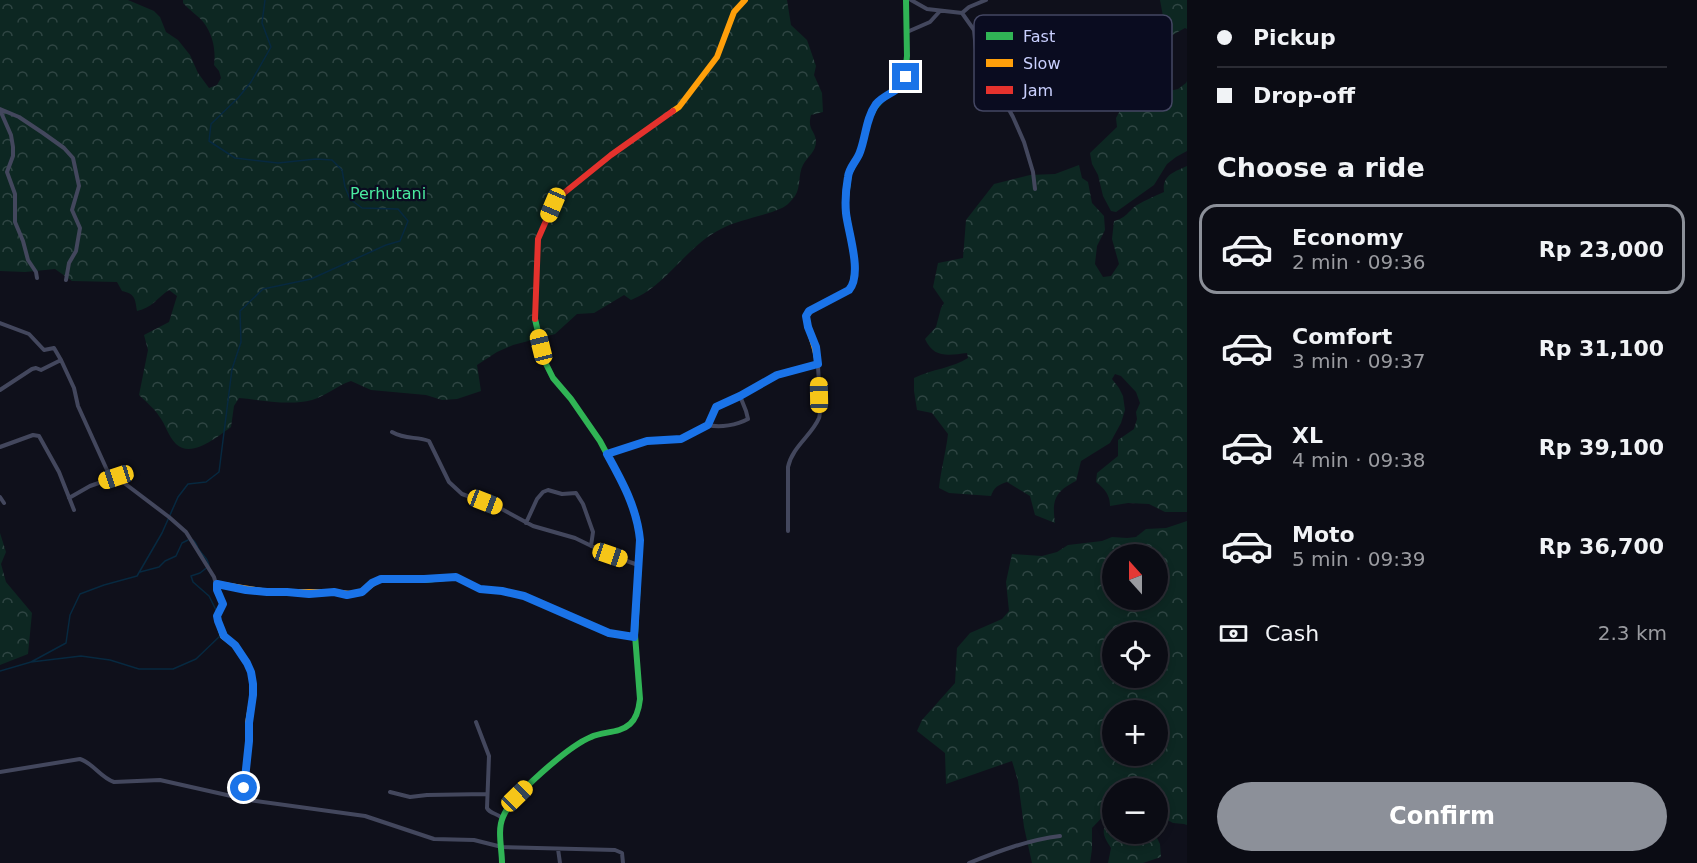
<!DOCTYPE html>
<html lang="en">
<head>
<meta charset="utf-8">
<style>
	:root { --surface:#0b0c14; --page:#191a22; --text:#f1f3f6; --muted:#9a9ba0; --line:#2b2c34; --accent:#8c9099 }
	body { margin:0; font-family:"DejaVu Sans",sans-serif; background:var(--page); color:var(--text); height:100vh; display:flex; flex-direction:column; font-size:22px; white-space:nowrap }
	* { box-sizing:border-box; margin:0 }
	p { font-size:20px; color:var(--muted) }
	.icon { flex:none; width:33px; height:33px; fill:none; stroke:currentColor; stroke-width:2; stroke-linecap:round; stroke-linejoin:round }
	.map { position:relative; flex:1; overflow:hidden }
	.sheet { display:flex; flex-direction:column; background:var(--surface); width:510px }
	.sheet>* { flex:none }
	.guide { display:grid; align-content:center; height:132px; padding:0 30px; background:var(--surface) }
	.needle { width:39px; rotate:339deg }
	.controls { position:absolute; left:1102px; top:544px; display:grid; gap:12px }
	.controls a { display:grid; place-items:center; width:66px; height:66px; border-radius:50%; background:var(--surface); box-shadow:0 3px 9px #0003,0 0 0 2px var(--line); font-size:30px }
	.end { position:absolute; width:27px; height:27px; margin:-14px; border:8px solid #1a73e8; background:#fff; box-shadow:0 0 0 3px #fff }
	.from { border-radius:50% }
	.car { position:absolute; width:18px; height:36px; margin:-18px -9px; border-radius:8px; box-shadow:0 0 4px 2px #0007; background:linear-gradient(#f5c518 24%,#345 0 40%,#f5c518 0 76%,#345 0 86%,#f5c518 0) }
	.guide b { display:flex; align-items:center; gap:21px; height:57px; font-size:22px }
	.guide b+b { border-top:2px solid var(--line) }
	.guide i { width:15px; height:15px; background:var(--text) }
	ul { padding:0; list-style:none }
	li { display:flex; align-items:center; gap:18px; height:90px; margin:0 12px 9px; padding:0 18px; border:3px solid transparent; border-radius:18px }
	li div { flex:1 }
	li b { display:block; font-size:22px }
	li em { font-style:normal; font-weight:800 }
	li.current { border-color:var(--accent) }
	li>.icon { width:54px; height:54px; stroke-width:1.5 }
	h2 { padding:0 30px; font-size:27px; line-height:72px }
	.pay { display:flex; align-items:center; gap:15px; height:66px; padding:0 30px; font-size:22px }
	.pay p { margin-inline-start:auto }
	.primary-button { display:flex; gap:12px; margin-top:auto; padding:12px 30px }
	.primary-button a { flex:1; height:69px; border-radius:36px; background:var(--accent); color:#fff; font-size:24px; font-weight:800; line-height:69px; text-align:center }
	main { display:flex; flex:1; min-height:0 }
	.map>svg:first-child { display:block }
</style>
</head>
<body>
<main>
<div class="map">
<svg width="1187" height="863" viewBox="0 0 1187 863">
	<defs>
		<pattern id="forest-crowns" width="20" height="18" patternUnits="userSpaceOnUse" patternTransform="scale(1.5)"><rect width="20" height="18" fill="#0d2722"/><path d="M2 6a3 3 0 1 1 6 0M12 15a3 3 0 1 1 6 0" fill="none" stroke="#2f4543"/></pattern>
	</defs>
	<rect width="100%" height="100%" fill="#0f101b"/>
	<path fill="url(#forest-crowns)" fill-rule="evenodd" d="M0 0H128L154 11 160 17 166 32 178 40 190 55 198 73 209 88 217 85 221 78 219 71 214 65C216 51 213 35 204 23 200 17 189 10 183 3V0H787L791 25 807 40 816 66 814 75 822 93 823 112 811 115C807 130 815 130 816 141 816 152 808 156 803 165 798 174 801 187 795 196 792 200 787 206 782 208 762 217 740 219 721 229 685 247 668 285 631 300L624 295 594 313 577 314 555 334 513 345 497 352 477 365 481 391 457 399 442 400 426 395 371 390 351 381C336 386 326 396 312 400 289 406 262 400 239 398L234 406 231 427C218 436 192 459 176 444 168 436 166 425 159 416 154 408 146 402 139 395L148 350 144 335 169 322 177 296 169 290C157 298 152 308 137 311 135 298 135 294 122 291L117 282 72 281 55 269 25 272 0 271Z
		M1160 0H1187V29L1185 28 1167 38Z
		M1187 81V151L1176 157 1167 164 1154 185 1116 212 1111 211 1103 196 1098 175 1092 164 1090 153 1117 127 1116 118 1123 105 1134 108 1161 93 1178 89 1186 83Z
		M1079 165 1082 178 1088 182 1092 203 1104 216 1105 230 1097 246 1095 264 1103 277 1111 276 1119 264 1112 239 1114 221C1128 217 1127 212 1137 205 1145 200 1155 196 1164 192 1162 175 1174 172 1187 166V512H1165L1149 504 1128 503 1110 506C1110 495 1105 489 1096 482L1097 473 1118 456V440L1134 429 1137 419 1136 412 1140 403 1136 392 1121 376 1115 374 1112 379 1119 388 1123 396 1125 410 1121 423 1110 443 1081 461 1076 481C1054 492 1052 501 1055 523L1035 515 1030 496 1007 482C998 485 994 487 991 496L949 493 939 488C941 469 946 452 948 434L932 413 917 410 914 391V378C932 369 953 368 968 358L967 353C949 355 934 359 925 339L936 327 941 308 944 303 933 287 938 263 963 258 966 220 994 184 1030 175 1055 174Z
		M1187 521V825L1184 824 1173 823 1158 815V789H1113V809L1111 808 1092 828V849L1090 863H1032L1024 827 1018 781 1012 761 946 784 945 753 917 731 922 720 955 683 957 648 970 633 1002 619 1009 611 1006 582 1012 554 1042 556 1057 552 1068 545 1102 541 1112 537 1127 538 1136 537 1146 529 1166 528ZM1113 555H1158V600H1113ZM1113 633H1158V678H1113ZM1113 711H1158V756H1113Z
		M0 533 6 552 1 564 6 582 32 613 28 654 0 665Z
		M1113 816V834H1155L1160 844 1161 857 1143 863H1108L1111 848C1101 833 1101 829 1113 816Z"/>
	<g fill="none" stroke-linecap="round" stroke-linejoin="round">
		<path stroke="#072940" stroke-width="1.5" d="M193 540C198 544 196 547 200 551 205 559 207 556 209 566L200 573 191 576 193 582 209 596 217 612
			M140 572 159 567 165 561 176 556 182 543 188 540
			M31 662 66 643 70 615 80 594 104 585 137 576 162 533 178 497 188 484 206 482 219 472 232 369 241 342 240 311 263 289 311 279 386 245 400 241 408 221 398 209 362 208 350 199 345 187 342 170 332 160 316 159 278 163 235 158 209 141 211 124 238 98 251 82 271 47 262 23 265 0
			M0 671 31 662 81 656 110 660 139 669H173L196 659 220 636 218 629"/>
		<path stroke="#43475d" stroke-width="4" d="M911 0 927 9 962 13 969 7 986 0
			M962 13 974 30 977 60 995 84 1013 117 1024 142 1033 172 1035 189
			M907 32 930 22 940 11
			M0 109 19 117 43 133 64 148 73 158 79 186 72 210 80 228 76 251 69 263 66 280
			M0 110 11 135 13 147V156L7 172 15 194V222L23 241 28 260 36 272 37 278
			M0 323 29 334 44 350 54 348 61 360 41 370 36 368 32 369 0 390
			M61 360 74 388 78 406 107 470 169 517 186 532 214 577 216 584
			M708 425C720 428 737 425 748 419L746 411 740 396
			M392 432C406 440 416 436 429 441L449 482 462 494 498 507 533 526 575 538 610 555 638 565
			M0 447 33 435 39 436 59 472 74 510
			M0 497 4 503
			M69 498 90 486 116 477
			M526 523 537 499 543 492 548 490 562 494 576 493 583 504 593 532 591 546
			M788 531V467C792 447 812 435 819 418 822 410 818 375 818 364
			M476 722 489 756 487 808C490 814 497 813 502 818
			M0 772 80 759C93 763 101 778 114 782L160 780 249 800 365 816 434 839 474 840 502 847 615 850 622 853 623 863
			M390 792 410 797 427 795 487 794
			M558 849 560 863
			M969 863C999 851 1028 840 1060 836"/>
		<path stroke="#30b455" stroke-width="6" d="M811 310 849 290 853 283 855 264 845 205 849 173 860 153 869 119 875 107 882 99 899 88 904 83 907 56 906 0
			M392 579 424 580 456 577 480 589 502 591 524 596 609 633 634 637
			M502 863C502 849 497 830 503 817 511 796 569 746 591 737 603 731 619 734 630 724 637 718 639 708 640 699L635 635 640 540 636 516 625 488 600 441 571 399 553 378 545 362 535 319"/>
		<path stroke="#ff9f0a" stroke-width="6" d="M673 111 679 107 717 57 734 12 745 0
			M607 454 647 441 681 439 708 425 716 407 740 396 777 375 818 364C816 347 809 333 806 316L811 310
			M241 799 244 787 249 741 248 723 253 695V684L251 672 247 663 235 645 223 636 217 617 223 604 217 590V584L269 592H331L351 594 361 592 378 580 392 579"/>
		<path stroke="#e5322d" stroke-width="6" d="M535 319 538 239 553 205 559 197 611 155 673 111"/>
	</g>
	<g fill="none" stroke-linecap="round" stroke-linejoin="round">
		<path stroke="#1a73e8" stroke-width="8" d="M244 788 249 741V723L253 695V684L251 672 247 663 235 645 224 636 218 621 217 616 223 604 217 590V584L246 590 267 592H287L309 594 334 592 347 595 362 592 372 583 381 579H424L456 577 480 589 502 591 524 596 609 633 634 637 640 540C637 508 622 481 607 454L647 441 681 439 708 425 716 407 740 396 777 375 818 364 816 347 808 327 806 316 809 311 849 290C863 274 848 232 846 213 845 202 846 188 848 177 849 167 857 161 860 152 866 136 866 118 876 104 885 93 903 91 906 77"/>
	</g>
	<g text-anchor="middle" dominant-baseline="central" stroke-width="4.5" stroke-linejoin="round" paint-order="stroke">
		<g font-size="16" fill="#4aeb9f" stroke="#0a0c20">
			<text x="388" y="193">Perhutani</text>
		</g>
	</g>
	<rect x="974" y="15" width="198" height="96" rx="9" fill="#0a0c20" stroke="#444763" stroke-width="1.5"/>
	<rect x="986" y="32" width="27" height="8" fill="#30b455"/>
	<rect x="986" y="59" width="27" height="8" fill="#ff9f0a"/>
	<rect x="986" y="86" width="27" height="8" fill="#e5322d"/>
	<g font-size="16" fill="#cad0ff">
		<text x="1023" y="42">Fast</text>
		<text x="1023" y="69">Slow</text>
		<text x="1023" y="96">Jam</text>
	</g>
</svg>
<div class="controls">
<a><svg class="needle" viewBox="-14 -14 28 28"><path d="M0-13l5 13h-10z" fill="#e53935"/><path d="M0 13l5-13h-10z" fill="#9a9ba0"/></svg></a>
<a><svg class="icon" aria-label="locate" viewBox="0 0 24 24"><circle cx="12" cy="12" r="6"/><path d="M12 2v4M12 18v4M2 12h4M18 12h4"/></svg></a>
<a>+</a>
<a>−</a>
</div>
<i class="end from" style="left:244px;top:788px"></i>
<i class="end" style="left:906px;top:77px"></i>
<i class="car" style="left:553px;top:205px;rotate:203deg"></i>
<i class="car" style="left:541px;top:347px;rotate:346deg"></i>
<i class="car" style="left:819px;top:395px;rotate:359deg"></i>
<i class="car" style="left:116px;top:477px;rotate:252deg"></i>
<i class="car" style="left:485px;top:502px;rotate:111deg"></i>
<i class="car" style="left:610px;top:555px;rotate:109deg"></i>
<i class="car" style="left:517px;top:796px;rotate:46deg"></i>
</div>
<section class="sheet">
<div class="guide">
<b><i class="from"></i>Pickup</b>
<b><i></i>Drop-off</b>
</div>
<h2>Choose a ride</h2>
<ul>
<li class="current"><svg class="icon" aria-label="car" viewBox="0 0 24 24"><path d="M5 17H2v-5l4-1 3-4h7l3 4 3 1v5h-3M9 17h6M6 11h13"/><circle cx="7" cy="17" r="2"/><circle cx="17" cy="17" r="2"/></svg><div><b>Economy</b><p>2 min · 09:36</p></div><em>Rp 23,000</em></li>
<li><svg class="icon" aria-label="car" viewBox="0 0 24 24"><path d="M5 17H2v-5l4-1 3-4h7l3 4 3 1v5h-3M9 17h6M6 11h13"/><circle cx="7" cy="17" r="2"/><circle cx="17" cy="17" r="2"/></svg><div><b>Comfort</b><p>3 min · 09:37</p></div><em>Rp 31,100</em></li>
<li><svg class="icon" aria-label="car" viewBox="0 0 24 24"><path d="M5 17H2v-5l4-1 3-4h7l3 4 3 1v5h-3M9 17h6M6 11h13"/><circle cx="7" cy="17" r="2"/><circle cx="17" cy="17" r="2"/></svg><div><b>XL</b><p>4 min · 09:38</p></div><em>Rp 39,100</em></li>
<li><svg class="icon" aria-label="car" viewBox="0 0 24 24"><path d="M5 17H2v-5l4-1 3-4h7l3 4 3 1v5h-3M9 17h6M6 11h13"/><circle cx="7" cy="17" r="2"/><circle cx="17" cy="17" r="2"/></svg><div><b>Moto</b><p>5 min · 09:39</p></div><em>Rp 36,700</em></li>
</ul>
<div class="pay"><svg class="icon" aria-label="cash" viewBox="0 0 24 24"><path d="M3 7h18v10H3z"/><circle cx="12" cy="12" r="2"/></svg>Cash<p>2.3 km</p></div>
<div class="primary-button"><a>Confirm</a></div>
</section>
</main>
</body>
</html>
